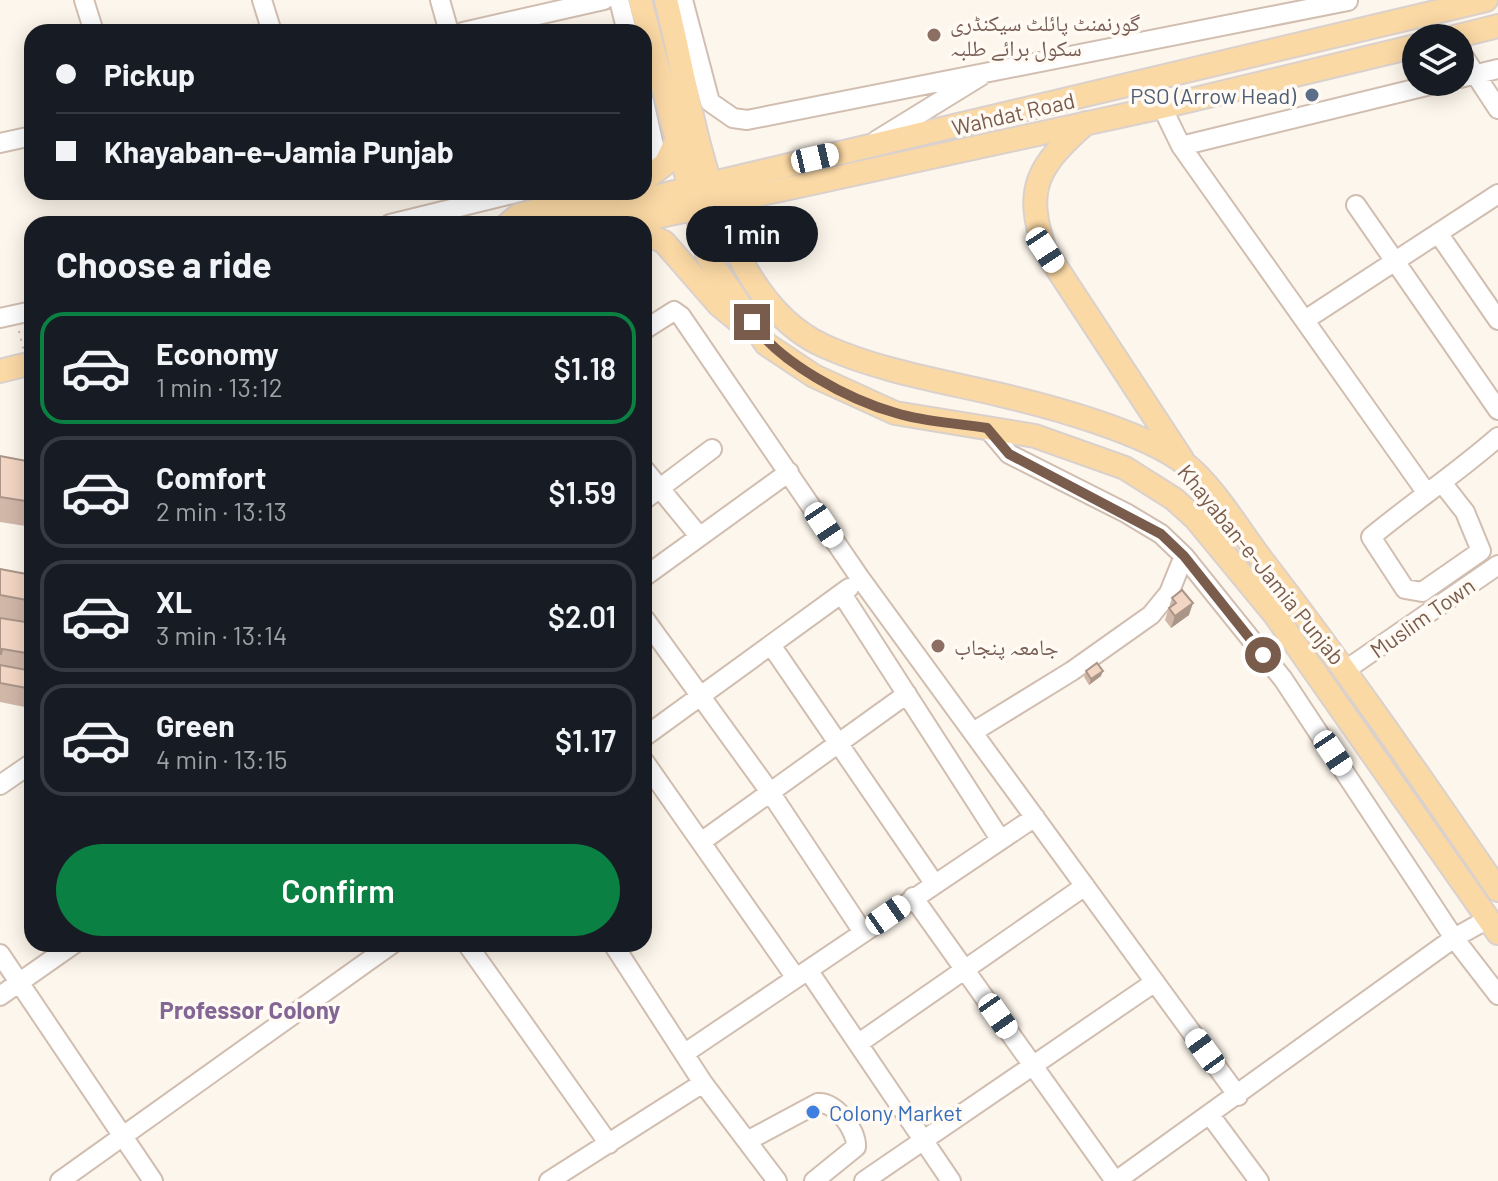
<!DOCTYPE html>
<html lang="en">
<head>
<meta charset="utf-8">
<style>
	:root { --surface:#171b24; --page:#20242c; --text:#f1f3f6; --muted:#9ea1a6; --line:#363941; --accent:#0b8043 }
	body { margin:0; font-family:Barlow,"Noto Naskh Arabic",sans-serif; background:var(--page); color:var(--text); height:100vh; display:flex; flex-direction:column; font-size:30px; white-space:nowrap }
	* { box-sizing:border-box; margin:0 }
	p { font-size:26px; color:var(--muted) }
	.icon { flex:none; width:44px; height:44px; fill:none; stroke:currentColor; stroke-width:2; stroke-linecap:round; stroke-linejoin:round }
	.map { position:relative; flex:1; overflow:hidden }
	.panel { position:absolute; left:24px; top:216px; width:628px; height:736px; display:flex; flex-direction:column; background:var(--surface); border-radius:24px; box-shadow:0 4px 20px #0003 }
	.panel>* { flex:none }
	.hud { position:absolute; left:24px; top:24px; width:628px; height:176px; border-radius:24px; box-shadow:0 4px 20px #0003; display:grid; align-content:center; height:176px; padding:0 32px; background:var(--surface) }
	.tools { position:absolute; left:1402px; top:24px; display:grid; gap:16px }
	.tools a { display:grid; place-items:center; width:72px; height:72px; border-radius:50%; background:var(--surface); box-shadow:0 4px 20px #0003; font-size:40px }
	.end { position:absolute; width:36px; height:36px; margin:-18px; border:10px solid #7a5c4d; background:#fff; box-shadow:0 0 0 4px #fff }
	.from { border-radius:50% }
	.bubble { position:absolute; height:56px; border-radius:28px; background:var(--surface); box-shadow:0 4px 20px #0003; font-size:26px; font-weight:600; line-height:56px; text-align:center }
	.car { position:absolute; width:24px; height:48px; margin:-24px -12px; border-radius:10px; box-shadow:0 0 6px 2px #0007; background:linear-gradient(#fff 24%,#345 0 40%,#fff 0 76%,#345 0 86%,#fff 0) }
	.hud b { display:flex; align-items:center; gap:28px; height:76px; font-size:30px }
	.hud b+b { border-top:2px solid var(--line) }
	.hud i { width:20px; height:20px; background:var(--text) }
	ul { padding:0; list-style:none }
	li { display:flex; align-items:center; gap:24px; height:112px; margin:0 16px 12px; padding:0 16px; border:4px solid var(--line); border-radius:24px }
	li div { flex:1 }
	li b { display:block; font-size:30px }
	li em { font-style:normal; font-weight:600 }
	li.active { border-color:var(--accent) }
	li>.icon { width:72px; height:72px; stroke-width:1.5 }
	h2 { padding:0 32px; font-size:36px; line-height:96px }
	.action { display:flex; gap:16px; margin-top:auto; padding:16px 32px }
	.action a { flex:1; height:92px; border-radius:48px; background:var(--accent); color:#fff; font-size:32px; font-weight:600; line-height:92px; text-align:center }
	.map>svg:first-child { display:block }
</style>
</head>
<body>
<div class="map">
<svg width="1498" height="1181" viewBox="0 0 1498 1181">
	<rect width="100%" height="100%" fill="#fdf6ec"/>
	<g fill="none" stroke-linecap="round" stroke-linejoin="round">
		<g stroke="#d1beb0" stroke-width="22">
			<path id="minor" d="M84 0 94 32
				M262 0 272 32
				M440 0 449 32
				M619 0 627 32
				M683 0 710 102 733 118 747 120 1348 1
				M463 32 604 0
				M1460 51 1498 109
				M1460 78 1498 69
				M644 101 654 146 644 161
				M1162 107 1181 146 1426 492
				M877 140 981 76
				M0 143 32 136
				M1181 146 1443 82
				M1356 205 1498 410
				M390 224 520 192
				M1438 233 1498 320
				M0 318 32 311
				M1305 320 1498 194
				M644 330 674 311 681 316 860 578 1238 1096
				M987 428 1009 454 1126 513 1161 534 1184 556 1283 679 1454 938 1498 995
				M644 469 699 536
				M1443 484 1465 512 1481 551 1422 592 1405 589 1371 537C1413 502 1457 473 1498 437
				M644 500 712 449
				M644 577 789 472
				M842 594 1000 839
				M644 618 770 792 863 932
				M771 645 934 883
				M1347 669 1498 565
				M973 732 1072 671 1151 615 1169 593 1184 556
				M644 737 849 588
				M644 761 796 978
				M0 785 32 763
				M701 842 907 694
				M913 897 1115 1181
				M467 944 609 1144
				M0 954 153 1181
				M808 970 951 1181
				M0 996 74 944
				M859 1043 1085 886
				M685 1053 1035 817
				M703 1083 777 1181
				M1210 1115 1259 1181
				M747 1141 818 1103C835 1101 857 1130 856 1147L814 1181
				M60 1181 392 944
				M549 1181 703 1083 613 944
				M864 1181 1155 982
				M1116 1181 1454 938 1488 919"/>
		</g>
		<g stroke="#dad1cd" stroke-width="26">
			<path id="major" d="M640 0 708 257 766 344 814 376 895 413 1035 436 1125 468 1174 499 1195 518 1275 615 1498 933
				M666 0C693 106 713 296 824 346 879 371 942 381 1001 395 1051 407 1144 432 1184 463 1213 485 1240 531 1262 560 1345 667 1421 778 1498 890
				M1450 38 1498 26
				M1086 123C1039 165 1023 187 1045 250L1182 459
				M644 180 665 164 677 140
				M508 224 519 215 603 192
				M540 224 1486 0
				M624 224 1162 107 1416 46
				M644 233 664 242 719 305 747 328
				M0 371 32 363"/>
		</g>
		<use href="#minor" stroke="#fff" stroke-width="18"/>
		<use href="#major" stroke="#fbd9a5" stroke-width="22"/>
		<path stroke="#d9b8a5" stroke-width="2" stroke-dasharray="2 6" stroke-linecap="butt" d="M19 331 30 377"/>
	</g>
	<path fill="#d1b7a8" d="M0 456 32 462V527L0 522Z
		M0 569 32 575V701L30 708 0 702Z
		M1172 598 1189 615 1171 628 1165 620Z
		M1086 671 1101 676 1089 685 1084 677Z"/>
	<path fill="#aa9588" d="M1193 603 1189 615 1171 628 1175 616Z
		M1103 671 1101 676 1089 685 1091 679Z"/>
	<path fill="#f3d5c3" stroke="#aa9588" stroke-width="2" d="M0 456 32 462V502L0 497Z
		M0 569 32 575V601L0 595Z
		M1182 590 1193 603 1175 616 1169 608 1176 603 1172 598Z
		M0 618 32 623V654L2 649 1 654H0Z
		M1097 663 1103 671 1091 679 1086 671Z
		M0 665 32 671V689L0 683Z"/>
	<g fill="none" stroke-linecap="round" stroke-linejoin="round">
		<path stroke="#7a5c4d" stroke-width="10" d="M752 322C778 362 849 400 896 413 924 422 957 423 987 428L1009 454 1161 534 1184 556 1263 655"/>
	</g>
	<g fill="#8d6e63" stroke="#fffaf3" stroke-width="3">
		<circle cx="934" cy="35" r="8"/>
		<circle cx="938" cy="646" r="8"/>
	</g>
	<circle fill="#5c6f8a" stroke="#fffaf3" stroke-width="3" cx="1312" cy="95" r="8"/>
	<circle fill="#3f7fe0" stroke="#fffaf3" stroke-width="3" cx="813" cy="1112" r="8"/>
	<g text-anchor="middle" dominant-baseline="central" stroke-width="7" stroke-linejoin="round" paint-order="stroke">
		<g font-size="22" fill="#785e54" stroke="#fffaf3" text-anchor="start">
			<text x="950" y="22">گورنمنٹ پائلٹ سیکنڈری<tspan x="950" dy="25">سکول برائے طلبہ</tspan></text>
			<text x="954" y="646">جامعہ پنجاب</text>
		</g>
		<g font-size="22" fill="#4e5e75" stroke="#fffaf3" text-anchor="end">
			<text x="1296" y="95">PSO (Arrow Head)</text>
		</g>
		<g font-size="22" fill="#7a5c4d" stroke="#fffaf3">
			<text transform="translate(1013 113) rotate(-13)">Wahdat Road</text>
			<text transform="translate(1262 564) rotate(51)">Khayaban-e-Jamia Punjab</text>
			<text transform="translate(1422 617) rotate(-35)">Muslim Town</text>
		</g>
		<g font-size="22" fill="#366cbe" stroke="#fffaf3" text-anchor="start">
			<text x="829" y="1112">Colony Market</text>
		</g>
		<g font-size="24" font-weight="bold" fill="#846695" stroke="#fffaf3">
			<text x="250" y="1009">Professor Colony</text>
		</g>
	</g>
</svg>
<div class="tools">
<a><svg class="icon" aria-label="layers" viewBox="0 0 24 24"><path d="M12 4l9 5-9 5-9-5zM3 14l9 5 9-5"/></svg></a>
</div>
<i class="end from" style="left:1263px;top:655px"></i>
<i class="end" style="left:752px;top:322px"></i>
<div class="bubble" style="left:686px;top:206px;width:132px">1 min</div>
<i class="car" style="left:815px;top:158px;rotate:77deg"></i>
<i class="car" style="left:1045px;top:250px;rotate:147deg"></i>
<i class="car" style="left:824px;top:525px;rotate:146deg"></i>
<i class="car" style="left:1333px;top:753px;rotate:146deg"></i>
<i class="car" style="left:888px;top:915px;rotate:55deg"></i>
<i class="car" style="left:998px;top:1016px;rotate:145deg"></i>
<i class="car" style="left:1205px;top:1051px;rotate:324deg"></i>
<div class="hud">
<b><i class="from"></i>Pickup</b>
<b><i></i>Khayaban-e-Jamia Punjab</b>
</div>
<section class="panel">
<h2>Choose a ride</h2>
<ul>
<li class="active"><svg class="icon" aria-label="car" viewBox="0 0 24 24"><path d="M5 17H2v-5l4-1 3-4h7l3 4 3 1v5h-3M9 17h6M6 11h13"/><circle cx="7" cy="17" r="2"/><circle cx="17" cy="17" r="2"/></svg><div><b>Economy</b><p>1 min · 13:12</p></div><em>$1.18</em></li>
<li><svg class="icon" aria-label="car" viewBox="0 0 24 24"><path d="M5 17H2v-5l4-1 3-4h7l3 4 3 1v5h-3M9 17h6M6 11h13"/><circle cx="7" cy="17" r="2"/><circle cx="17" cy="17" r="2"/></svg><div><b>Comfort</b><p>2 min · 13:13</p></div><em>$1.59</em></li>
<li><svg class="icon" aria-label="car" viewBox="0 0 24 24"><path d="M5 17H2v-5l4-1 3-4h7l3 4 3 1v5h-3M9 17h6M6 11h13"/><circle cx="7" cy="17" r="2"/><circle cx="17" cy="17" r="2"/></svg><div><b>XL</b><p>3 min · 13:14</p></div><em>$2.01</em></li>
<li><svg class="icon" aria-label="car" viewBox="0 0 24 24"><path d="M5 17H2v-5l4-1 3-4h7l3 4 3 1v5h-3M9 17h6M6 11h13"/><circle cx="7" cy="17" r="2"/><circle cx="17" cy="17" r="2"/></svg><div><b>Green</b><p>4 min · 13:15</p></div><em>$1.17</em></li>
</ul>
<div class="action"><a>Confirm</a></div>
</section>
</div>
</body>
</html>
